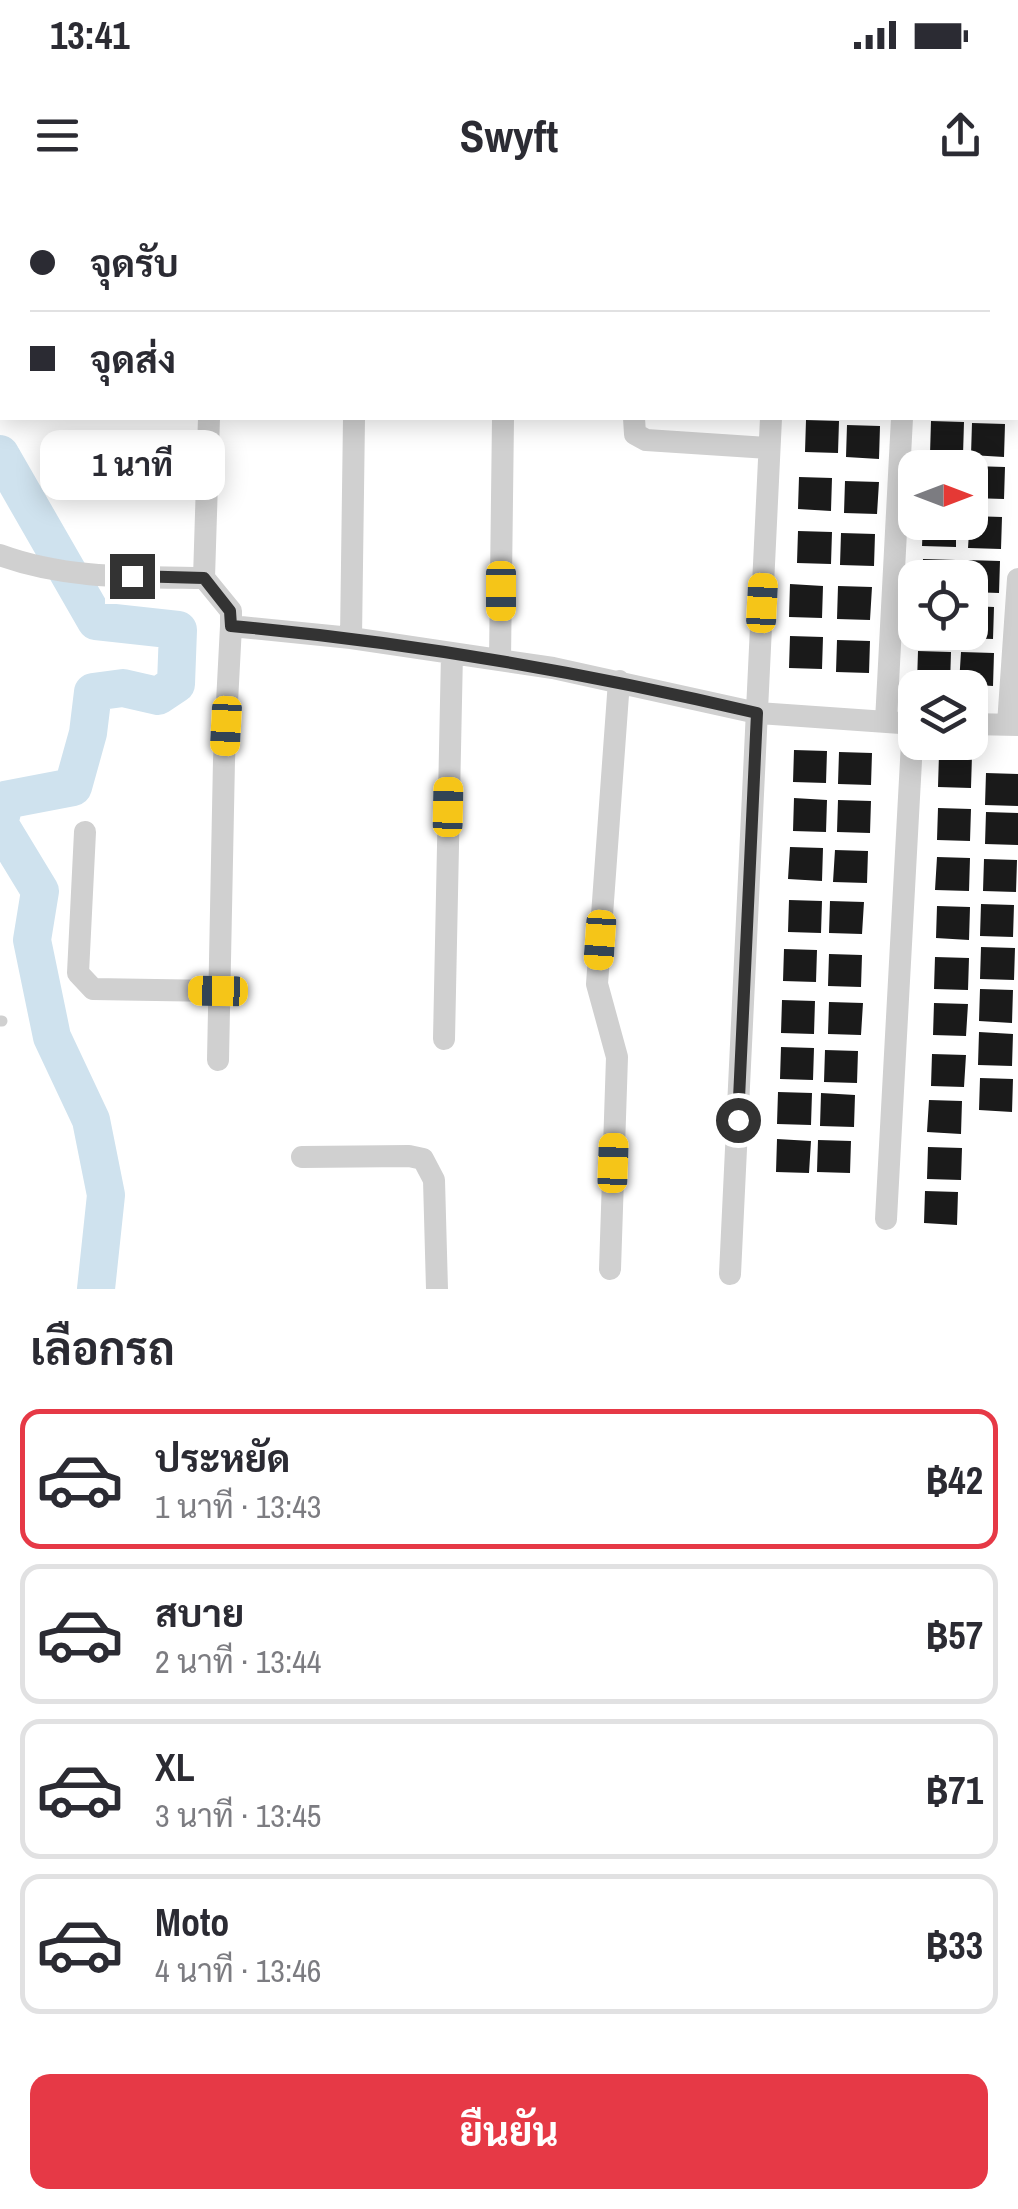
<!DOCTYPE html>
<html lang="th">
<head>
<meta charset="utf-8">
<style>
	:root { --surface:#fff; --page:#f2f2f3; --text:#2b2b33; --muted:#7c7c81; --line:#e1e1e2; --accent:#e63946 }
	body { margin:0; font-family:"Archivo Narrow",Sarabun,sans-serif; background:var(--page); color:var(--text); height:100vh; display:flex; flex-direction:column; font-size:38px; white-space:nowrap }
	* { box-sizing:border-box; margin:0 }
	p { font-size:32px; color:var(--muted) }
	.icon { flex:none; width:55px; height:55px; fill:none; stroke:currentColor; stroke-width:2; stroke-linecap:round; stroke-linejoin:round }
	.map { position:relative; height:1089px; overflow:hidden }
	.side { display:flex; flex-direction:column; background:var(--surface); flex:1 }
	.side>* { flex:none }
	.hud { position:absolute; left:0px; top:0px; width:1020px; height:220px; box-shadow:0 5px 25px #0003; display:grid; align-content:center; height:220px; padding:0 30px; background:var(--surface) }
	.needle { width:65px; rotate:90deg }
	.controls { position:absolute; left:898px; top:250px; display:grid; gap:20px }
	.controls a { display:grid; place-items:center; width:90px; height:90px; border-radius:20px; background:var(--surface); box-shadow:0 5px 25px #0003; font-size:50px }
	.end { position:absolute; width:45px; height:45px; margin:-22px; border:12px solid #333; background:#fff; box-shadow:0 0 0 5px #fff }
	.from { border-radius:50% }
	.bubble { position:absolute; height:70px; border-radius:20px; background:var(--surface); box-shadow:0 5px 25px #0003; font-size:32px; font-weight:700; line-height:70px; text-align:center }
	.car { position:absolute; width:30px; height:60px; margin:-30px -15px; border-radius:12px; box-shadow:0 0 8px 2px #0007; background:linear-gradient(#f5c518 24%,#345 0 40%,#f5c518 0 76%,#345 0 86%,#f5c518 0) }
	.hud b { display:flex; align-items:center; gap:35px; height:95px; font-size:38px }
	.hud b+b { border-top:2px solid var(--line) }
	.hud i { width:25px; height:25px; background:var(--text) }
	ul { padding:0; list-style:none }
	li { display:flex; align-items:center; gap:30px; height:140px; margin:0 20px 15px; padding:0 10px; border:5px solid var(--line); border-radius:20px }
	li div { flex:1 }
	li b { display:block; font-size:38px }
	li em { font-style:normal; font-weight:700 }
	li.on { border-color:var(--accent) }
	li>.icon { width:90px; height:90px; stroke-width:1.5 }
	h2 { padding:0 30px; font-size:45px; line-height:120px }
	.primary-button { display:flex; gap:20px; margin-top:auto; padding:20px 30px }
	.primary-button a { flex:1; height:115px; border-radius:20px; background:var(--accent); color:#fff; font-size:40px; font-weight:700; line-height:115px; text-align:center }
	.status { display:flex; justify-content:space-between; align-items:center; height:70px; padding:0 50px; background:var(--surface); direction:ltr }
	.status svg { height:28px; fill:currentColor }
	header { display:flex; justify-content:space-between; align-items:center; height:130px; padding:0 30px; background:var(--surface); font-size:45px; font-weight:700 }
	.map>svg:first-child { display:block }
</style>
</head>
<body>
<div class="status"><b>13:41</b><svg viewBox="0 0 49 12"><path d="M0 12V9h3v3zM5 12V6h3v6zM10 12V3h3v9zM15 12V0h3v12zM26 1h20v11H26zM47 4h2v5h-2z"/></svg></div>
<header><svg class="icon" aria-label="menu" viewBox="0 0 24 24"><path d="M4 6h16M4 12h16M4 18h16"/></svg>Swyft<svg class="icon" aria-label="share" viewBox="0 0 24 24"><path d="M12 15V3M7 8l5-5 5 5M5 13v7h14v-7"/></svg></header>
<div class="map">
<svg width="1018" height="1089" viewBox="0 0 1018 1089">
	<rect width="100%" height="100%" fill="#fff"/>
	<g fill="none" stroke-linecap="round" stroke-linejoin="round">
		<path stroke="#cfe2ee" stroke-width="38" d="M133 0 134 2
			M0 106H2
			M0 254 96 421 178 430 176 484 158 496 123 488 93 492 88 533 73 587 5 600 0 620
			M0 625 40 691 32 740 52 837 91 920 106 995 96 1089"/>
	</g>
	<path fill="#1a1a1a" d="M806 220 839 221 838 253 805 252Z
		M931 221 964 222 963 255 930 254Z
		M972 223 1005 224 1004 257 971 255Z
		M847 225 880 226 879 259 846 257Z
		M924 263 961 264V268H924Z
		M972 266 1005 267 1004 299 971 298Z
		M799 277 832 278 831 311 798 309Z
		M845 281 879 282 877 314 844 313Z
		M970 316 1002 317 1001 349 968 348Z
		M923 322H956V347L922 346Z
		M798 331 832 332 831 364 797 363Z
		M841 333 875 334 874 366 840 365Z
		M923 359 956 360V378H922Z
		M967 360 1000 361 999 393 970 392Z
		M790 384 823 386 822 418 789 417Z
		M838 386 872 387 870 420 837 419Z
		M970 406 994 407 993 439 959 438 960 432H970Z
		M917 432H951L950 441 917 440Z
		M790 436 823 437 822 469 789 468Z
		M837 440 870 441 869 473 836 472Z
		M918 451 951 452 950 484 917 483Z
		M961 452 994 453 993 486 959 484Z
		M794 550 827 551 826 583 793 582Z
		M839 552 872 553 871 585 838 584Z
		M939 554 972 555 971 588 938 587Z
		M986 573 1018 574V606L985 605Z
		M794 598 827 600 826 632 793 631Z
		M838 600 871 601 870 633 837 632Z
		M938 608 971 609 970 641 937 640Z
		M986 612 1018 613V645L985 644Z
		M790 647 823 648 822 681 788 679Z
		M835 650 868 651 867 683 833 682Z
		M937 657 970 658 969 691 935 690Z
		M984 659 1017 660 1016 692 983 691Z
		M789 700 822 701 821 733 788 732Z
		M830 701 864 702 862 734 829 733Z
		M981 704 1014 705 1013 737 980 736Z
		M937 706 970 707 969 740 936 738Z
		M981 747 1015 748 1014 780 980 779Z
		M784 749 817 750 816 782 783 781Z
		M829 754 862 755 861 787 828 786Z
		M935 757 969 758 968 790 934 789Z
		M980 789 1013 790 1012 823 979 821Z
		M782 800 815 801 814 834 781 833Z
		M829 802 863 803 861 835 828 834Z
		M934 803 968 804 966 836 933 835Z
		M979 832 1013 834 1012 866 978 865Z
		M781 847 814 848 813 880 780 879Z
		M825 850 858 851 857 883 824 882Z
		M932 854 966 855 964 887 931 886Z
		M980 878 1013 879 1012 912 979 910Z
		M778 892 812 893 811 925 777 924Z
		M821 893 855 895 854 927 820 926Z
		M929 900 962 901 961 934 927 932Z
		M777 939 811 941 809 973 776 972Z
		M818 940 851 941 850 973 817 972Z
		M928 947 962 948 961 980 927 979Z
		M925 991 958 992 957 1025 924 1023Z"/>
	<g fill="none" stroke-linecap="round" stroke-linejoin="round">
		<path stroke="#d0d0d0" stroke-width="11" d="M0 821H2"/>
		<path stroke="#d0d0d0" stroke-width="22" d="M30 2 31 0
			M634 218 635 234 646 240 768 248
			M0 355C65 379 135 377 204 378L231 411V426L351 438 553 468 757 513 915 524
			M204 378 209 218
			M351 438 354 218
			M500 460 503 218
			M886 521 902 218
			M970 524 1018 525
			M1008 524 1018 379
			M85 632 78 773 93 789 218 791
			M444 839 452 453
			M218 860 224 560 231 426
			M302 957 409 956 423 959 434 980 437 1089
			M886 1019 913 524
			M610 1069 617 857 597 784 619 481
			M730 1074 771 218"/>
	</g>
	<g fill="none" stroke-linecap="round" stroke-linejoin="round">
		<path stroke="#333" stroke-width="12" d="M132 376 204 378 230 411 231 426C409 442 583 472 757 513L738 920"/>
	</g>
</svg>
<div class="controls">
<a><svg class="needle" viewBox="-14 -14 28 28"><path d="M0-13l5 13h-10z" fill="#e53935"/><path d="M0 13l5-13h-10z" fill="#7c7c81"/></svg></a>
<a><svg class="icon" aria-label="locate" viewBox="0 0 24 24"><circle cx="12" cy="12" r="6"/><path d="M12 2v4M12 18v4M2 12h4M18 12h4"/></svg></a>
<a><svg class="icon" aria-label="layers" viewBox="0 0 24 24"><path d="M12 4l9 5-9 5-9-5zM3 14l9 5 9-5"/></svg></a>
</div>
<i class="end from" style="left:738px;top:920px"></i>
<i class="end" style="left:132px;top:376px"></i>
<div class="bubble" style="left:40px;top:230px;width:185px">1 นาที</div>
<i class="car" style="left:501px;top:391px;rotate:180deg"></i>
<i class="car" style="left:762px;top:403px;rotate:3deg"></i>
<i class="car" style="left:226px;top:526px;rotate:183deg"></i>
<i class="car" style="left:448px;top:607px;rotate:1deg"></i>
<i class="car" style="left:600px;top:740px;rotate:184deg"></i>
<i class="car" style="left:218px;top:791px;rotate:271deg"></i>
<i class="car" style="left:613px;top:963px;rotate:2deg"></i>
<div class="hud">
<b><i class="from"></i>จุดรับ</b>
<b><i></i>จุดส่ง</b>
</div>
</div>
<section class="side">
<h2>เลือกรถ</h2>
<ul>
<li class="on"><svg class="icon" aria-label="car" viewBox="0 0 24 24"><path d="M5 17H2v-5l4-1 3-4h7l3 4 3 1v5h-3M9 17h6M6 11h13"/><circle cx="7" cy="17" r="2"/><circle cx="17" cy="17" r="2"/></svg><div><b>ประหยัด</b><p>1 นาที · 13:43</p></div><em>฿42</em></li>
<li><svg class="icon" aria-label="car" viewBox="0 0 24 24"><path d="M5 17H2v-5l4-1 3-4h7l3 4 3 1v5h-3M9 17h6M6 11h13"/><circle cx="7" cy="17" r="2"/><circle cx="17" cy="17" r="2"/></svg><div><b>สบาย</b><p>2 นาที · 13:44</p></div><em>฿57</em></li>
<li><svg class="icon" aria-label="car" viewBox="0 0 24 24"><path d="M5 17H2v-5l4-1 3-4h7l3 4 3 1v5h-3M9 17h6M6 11h13"/><circle cx="7" cy="17" r="2"/><circle cx="17" cy="17" r="2"/></svg><div><b>XL</b><p>3 นาที · 13:45</p></div><em>฿71</em></li>
<li><svg class="icon" aria-label="car" viewBox="0 0 24 24"><path d="M5 17H2v-5l4-1 3-4h7l3 4 3 1v5h-3M9 17h6M6 11h13"/><circle cx="7" cy="17" r="2"/><circle cx="17" cy="17" r="2"/></svg><div><b>Moto</b><p>4 นาที · 13:46</p></div><em>฿33</em></li>
</ul>
<div class="primary-button"><a>ยืนยัน</a></div>
</section>
</body>
</html>
